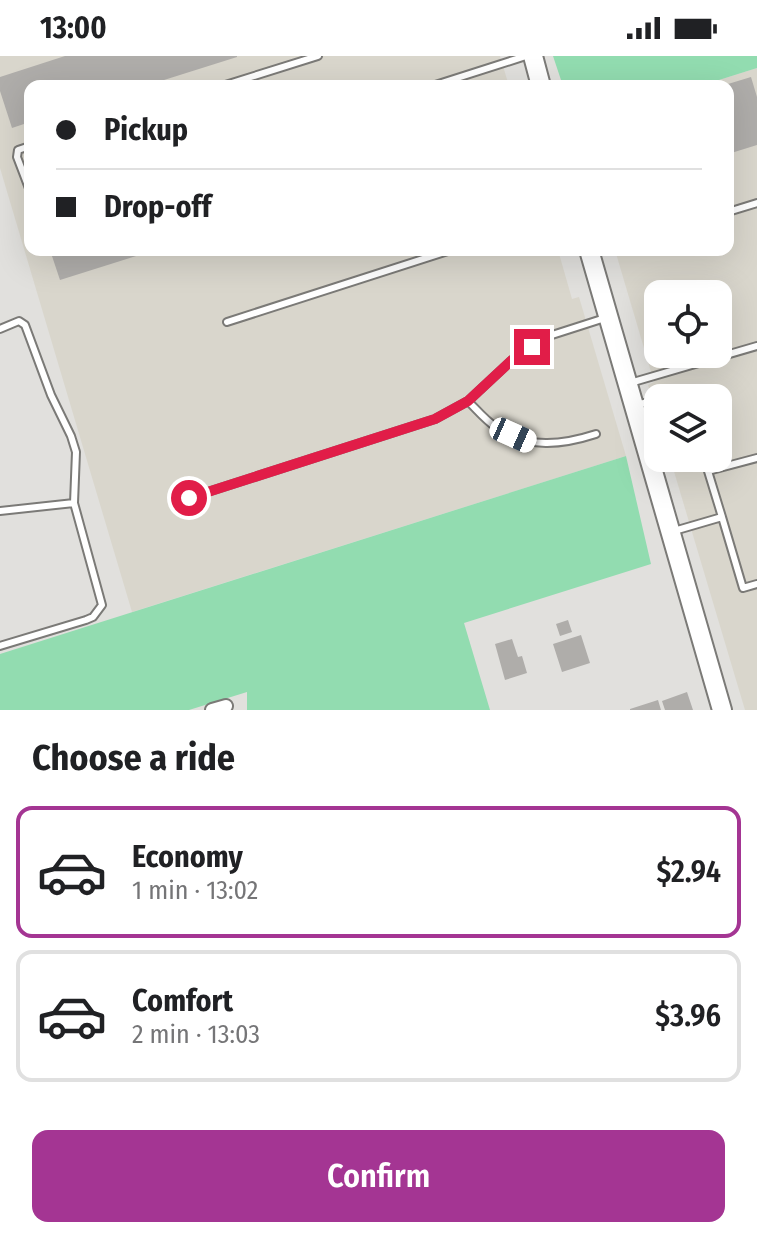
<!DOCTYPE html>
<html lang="en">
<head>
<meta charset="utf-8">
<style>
	:root { --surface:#fff; --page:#f2f2f2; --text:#202124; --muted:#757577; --line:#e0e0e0; --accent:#a43593 }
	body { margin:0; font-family:"Fira Sans Condensed",sans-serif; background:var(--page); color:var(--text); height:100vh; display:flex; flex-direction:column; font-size:30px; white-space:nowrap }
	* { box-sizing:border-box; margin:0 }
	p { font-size:26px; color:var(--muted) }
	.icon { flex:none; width:44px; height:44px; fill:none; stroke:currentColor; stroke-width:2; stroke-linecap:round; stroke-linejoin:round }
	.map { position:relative; height:654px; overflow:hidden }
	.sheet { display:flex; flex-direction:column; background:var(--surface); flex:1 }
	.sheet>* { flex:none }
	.banner { position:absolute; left:24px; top:24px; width:710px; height:176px; border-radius:16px; box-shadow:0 8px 32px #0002; display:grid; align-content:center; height:176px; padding:0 32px; background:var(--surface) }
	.controls { position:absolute; left:644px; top:224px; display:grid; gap:16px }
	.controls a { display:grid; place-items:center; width:88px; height:88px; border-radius:16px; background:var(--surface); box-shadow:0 8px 32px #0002; font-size:40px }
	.end { position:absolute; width:36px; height:36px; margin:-18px; border:10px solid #e11d48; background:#fff; box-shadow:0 0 0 4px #fff }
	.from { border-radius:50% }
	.car { position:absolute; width:24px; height:48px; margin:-24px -12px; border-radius:10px; box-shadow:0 0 6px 2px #0007; background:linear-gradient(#fff 24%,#345 0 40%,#fff 0 76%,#345 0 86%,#fff 0) }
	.banner b { display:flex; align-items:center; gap:28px; height:76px; font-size:30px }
	.banner b+b { border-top:2px solid var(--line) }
	.banner i { width:20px; height:20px; background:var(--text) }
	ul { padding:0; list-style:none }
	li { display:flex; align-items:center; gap:24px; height:132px; margin:0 16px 12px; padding:0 16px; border:4px solid var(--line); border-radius:16px }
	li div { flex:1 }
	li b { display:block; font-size:30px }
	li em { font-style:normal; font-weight:600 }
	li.active { border-color:var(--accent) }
	li>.icon { width:72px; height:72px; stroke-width:1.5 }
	h2 { padding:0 32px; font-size:36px; line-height:96px }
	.cta { display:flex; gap:16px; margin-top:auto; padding:16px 32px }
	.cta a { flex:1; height:92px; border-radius:16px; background:var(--accent); color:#fff; font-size:32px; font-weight:600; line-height:92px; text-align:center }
	.status { display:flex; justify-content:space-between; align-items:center; height:56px; padding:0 40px; background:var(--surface); direction:ltr }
	.status svg { height:22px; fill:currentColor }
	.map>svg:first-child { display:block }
</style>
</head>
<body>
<div class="status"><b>13:00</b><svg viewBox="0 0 49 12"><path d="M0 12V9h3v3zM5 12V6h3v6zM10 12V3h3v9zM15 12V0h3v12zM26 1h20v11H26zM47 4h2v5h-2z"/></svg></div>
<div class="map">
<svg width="757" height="654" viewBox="0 0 757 654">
	<rect width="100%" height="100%" fill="#e1e0dd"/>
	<path fill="#d9d6cc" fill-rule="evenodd" d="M0 0H500L509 30H30V194H558L572 243 579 241 626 400 132 556 0 112Z
		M757 12V654H745L670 402H718V342H658V363L648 329 654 326 615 194H728V30H700ZM658 238H718V298H658Z"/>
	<path fill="#92dcb0" d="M553 0H757V12L700 30H563Z
		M626 400 651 508 464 567 490 654H247V636L189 654H0V598Z"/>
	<path fill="#afadaa" d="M65 0H237V1L145 30H30V66L12 72 0 35V21Z
		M751 21 757 41V89L728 98V28Z
		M50 194H152V195L60 224Z
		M568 564 572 576 560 580 556 568Z
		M581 579 590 607 562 616 553 588Z
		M512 583 518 601 522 600 527 617 505 624 495 588Z
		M687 636 693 654H665L662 645Z
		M658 644 661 654H630V653Z"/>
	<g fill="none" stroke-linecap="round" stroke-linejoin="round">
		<g stroke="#7b7a77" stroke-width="10">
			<path id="service" d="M222 30 318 0
				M432 30 526 0
				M30 90 18 94 17 101 30 135
				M728 156 757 147
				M227 266 451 194
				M0 273 19 265 25 269 51 339 71 380 76 396 74 447 102 549 93 561 86 564 0 590
				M630 327 757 290
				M662 342 684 336 686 342
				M468 345C477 354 486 365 497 372 529 393 562 389 596 378
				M637 349 658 343
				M708 415 757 402
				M189 442 435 363 468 345 512 304 552 279 605 262
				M0 455 74 447
				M722 461 743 532 757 528
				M674 475 722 461 704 402"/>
		</g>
		<g stroke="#7b7a77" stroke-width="16">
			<path id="minor" d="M212 654 226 650"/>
		</g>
		<g stroke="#7b7a77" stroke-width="22">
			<path id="secondary" d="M533 0 541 30
				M589 194 722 654"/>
		</g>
		<use href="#service" stroke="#fff" stroke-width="6"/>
		<use href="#minor" stroke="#fff" stroke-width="12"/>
		<use href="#secondary" stroke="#fff" stroke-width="18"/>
	</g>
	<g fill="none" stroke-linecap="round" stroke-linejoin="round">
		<path stroke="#e11d48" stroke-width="10" d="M189 442 435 363 468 345 512 304 532 291"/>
	</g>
</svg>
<div class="controls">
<a><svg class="icon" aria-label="locate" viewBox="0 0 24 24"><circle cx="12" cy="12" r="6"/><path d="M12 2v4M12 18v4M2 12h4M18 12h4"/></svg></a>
<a><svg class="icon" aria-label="layers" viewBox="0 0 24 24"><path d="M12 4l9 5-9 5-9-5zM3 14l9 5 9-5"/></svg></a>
</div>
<i class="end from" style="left:189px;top:442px"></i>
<i class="end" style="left:532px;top:291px"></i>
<i class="car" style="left:513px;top:379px;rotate:114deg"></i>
<div class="banner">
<b><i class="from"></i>Pickup</b>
<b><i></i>Drop-off</b>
</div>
</div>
<section class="sheet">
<h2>Choose a ride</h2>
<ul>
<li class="active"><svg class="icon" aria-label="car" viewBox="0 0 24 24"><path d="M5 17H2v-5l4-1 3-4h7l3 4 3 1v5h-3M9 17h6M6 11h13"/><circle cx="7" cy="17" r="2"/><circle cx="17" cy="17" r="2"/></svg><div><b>Economy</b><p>1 min · 13:02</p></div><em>$2.94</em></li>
<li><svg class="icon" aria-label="car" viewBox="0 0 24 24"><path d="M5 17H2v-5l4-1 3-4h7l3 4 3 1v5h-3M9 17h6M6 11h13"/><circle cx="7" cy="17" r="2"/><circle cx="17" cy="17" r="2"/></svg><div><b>Comfort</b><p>2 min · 13:03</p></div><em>$3.96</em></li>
</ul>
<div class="cta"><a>Confirm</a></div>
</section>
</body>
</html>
